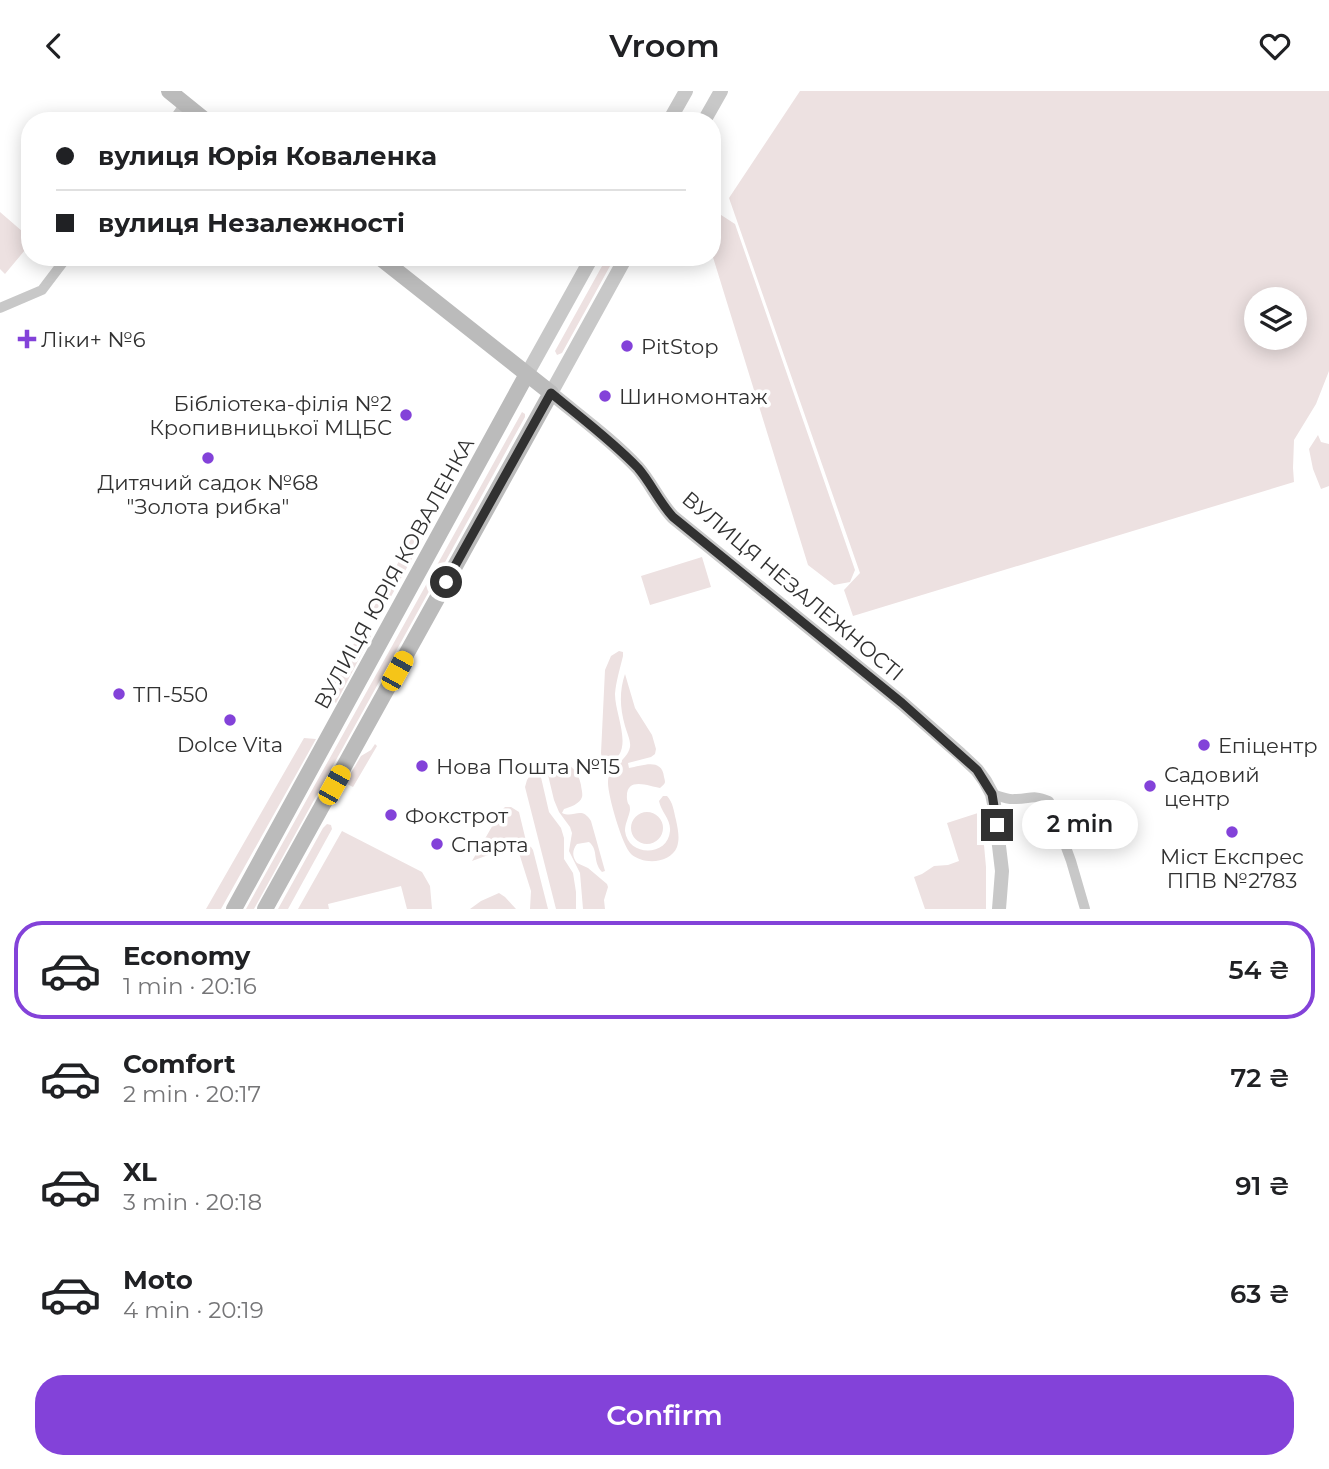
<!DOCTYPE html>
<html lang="en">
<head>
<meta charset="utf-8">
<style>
	:root { --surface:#fff; --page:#f6f6f6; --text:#202124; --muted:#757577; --line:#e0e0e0; --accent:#8342d9 }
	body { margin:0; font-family:Montserrat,sans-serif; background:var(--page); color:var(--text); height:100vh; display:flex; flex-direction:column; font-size:26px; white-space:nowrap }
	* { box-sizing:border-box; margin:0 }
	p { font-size:23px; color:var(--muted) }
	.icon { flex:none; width:38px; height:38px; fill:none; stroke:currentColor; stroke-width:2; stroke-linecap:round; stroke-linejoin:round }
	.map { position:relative; height:818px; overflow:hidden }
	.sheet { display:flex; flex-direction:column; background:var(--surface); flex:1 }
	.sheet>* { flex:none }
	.guide { position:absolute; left:21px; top:21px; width:700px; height:154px; border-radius:28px; box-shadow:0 4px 18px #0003; display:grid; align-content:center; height:154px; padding:0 35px; background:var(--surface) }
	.controls { position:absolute; left:1244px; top:196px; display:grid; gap:14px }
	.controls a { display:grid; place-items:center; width:63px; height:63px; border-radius:50%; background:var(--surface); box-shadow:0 4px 18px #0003; font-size:35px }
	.end { position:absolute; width:32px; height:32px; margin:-16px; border:9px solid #313131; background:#fff; box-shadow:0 0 0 4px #fff }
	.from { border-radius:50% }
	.bubble { position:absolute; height:49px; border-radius:24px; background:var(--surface); box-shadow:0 4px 18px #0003; font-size:23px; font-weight:600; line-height:49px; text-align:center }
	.car { position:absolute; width:21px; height:42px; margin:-21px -10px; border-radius:9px; box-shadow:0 0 5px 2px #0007; background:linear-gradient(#f5c518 24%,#345 0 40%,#f5c518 0 76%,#345 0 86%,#f5c518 0) }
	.guide b { display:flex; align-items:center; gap:24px; height:66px; font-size:26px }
	.guide b+b { border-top:2px solid var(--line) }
	.guide i { width:18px; height:18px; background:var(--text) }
	ul { padding:12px 0 0; list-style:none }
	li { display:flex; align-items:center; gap:21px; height:98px; margin:0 14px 10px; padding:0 21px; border:4px solid transparent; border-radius:28px }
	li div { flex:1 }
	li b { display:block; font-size:26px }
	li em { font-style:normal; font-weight:600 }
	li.selected { border-color:var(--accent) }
	li>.icon { width:63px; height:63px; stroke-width:1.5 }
	.primary-button { display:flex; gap:14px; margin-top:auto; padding:14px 35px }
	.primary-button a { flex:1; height:80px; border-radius:28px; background:var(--accent); color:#fff; font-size:28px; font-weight:600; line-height:80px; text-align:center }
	header { display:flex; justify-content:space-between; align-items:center; height:91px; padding:0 35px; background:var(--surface); font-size:32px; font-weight:600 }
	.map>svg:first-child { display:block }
</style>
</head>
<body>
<header><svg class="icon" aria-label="back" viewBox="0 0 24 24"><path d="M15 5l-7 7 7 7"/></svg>Vroom<svg class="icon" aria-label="heart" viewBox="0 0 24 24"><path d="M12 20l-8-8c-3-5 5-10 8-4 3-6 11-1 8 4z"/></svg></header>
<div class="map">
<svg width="1329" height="818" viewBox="0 0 1329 818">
	<rect width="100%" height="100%" fill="#fff"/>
	<path fill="#ede1e1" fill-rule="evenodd" d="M800 0H1329V280L1316 313 1294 349 1293 377 1294 391 853 525 844 499 860 482 729 107ZM1256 208H1295V247H1256Z
		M0 121 30 147V153L5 183 0 178Z
		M718 122 735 133 855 479 850 491 834 494 808 474 712 163V133Z
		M607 166H615L562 262 557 264 555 260Z
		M522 321 525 323V326L254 818H246Z
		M1318 344 1321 351 1329 353V395L1321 398 1313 378 1309 358Z
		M417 437 426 442 377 531 368 527Z
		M702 466 711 496 650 514 641 485Z
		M361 540 371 545 336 612 325 604Z
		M619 560 623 561V565C620 578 616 590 615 603 615 626 637 663 606 673L602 668 601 662 605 579 611 565Z
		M625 583 635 617 652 644 656 658 655 663 651 666 628 672 629 677C642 675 662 666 664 686 666 693 665 692 660 697 650 696 625 684 627 708 628 716 630 711 630 719 629 726 625 732 625 740 628 766 668 766 670 740 671 728 661 721 659 710L663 705H667C673 711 674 721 676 729 678 739 680 747 677 756 670 773 643 774 631 763 622 754 608 705 608 692 607 676 627 671 630 656 631 650 627 642 625 635 620 617 619 601 625 583Z
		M304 647 316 648 221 818H206Z
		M375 653 377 655 353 696 345 692 361 665 371 659Z
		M559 672C573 673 578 681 581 694 581 696 583 703 582 706 580 713 570 716 564 718L562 722C574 728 581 714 591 730L605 780 602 781C592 770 599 759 589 751L577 753C572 759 572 766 577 772L588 777 607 793 608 796 604 809 605 818H583L580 782 569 760 572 742 570 736 559 721 554 709 548 684 549 677Z
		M533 680 540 682 549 721 561 737 564 747V768L573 782 576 801V818H556L525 696 527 689Z
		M505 716H511L519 721 526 750 472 770 501 720Z
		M631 737a16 16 0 1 1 32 0a16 16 0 1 1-32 0Z
		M981 721 986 776V818H925L914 786 922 783 934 775 948 774 959 770 947 732Z
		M327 733 331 734 332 738 288 818H278L323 737Z
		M342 740 422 781 430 795 432 818H407L401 795 328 813 329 818H298Z
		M526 754 531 756 533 759 548 818H530L531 800 519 762 521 756Z
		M499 802 505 806 516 818H470L481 810Z"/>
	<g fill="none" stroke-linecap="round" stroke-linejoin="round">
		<path stroke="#c8c8c8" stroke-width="10" d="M173 30 185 13
			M0 217 42 199 67 166
			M992 703C999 705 1007 709 1015 708 1031 708 1032 703 1049 710L1071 770 1085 818"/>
		<path stroke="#c8c8c8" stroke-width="14" d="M669 30 686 0
			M704 30 721 0
			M626 166 551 302C580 326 612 349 638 377 651 392 659 411 673 426L902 612 960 663 977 679 985 690 992 703 994 713 1002 780 999 818
			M527 283 592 166"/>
		<path stroke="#bbb" stroke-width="16" d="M169 0 206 30
			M234 818 527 283
			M265 818 551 302 379 166"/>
	</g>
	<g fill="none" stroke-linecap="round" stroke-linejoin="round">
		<path stroke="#313131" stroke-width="9" d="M446 491 551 302C580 326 612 350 638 377 651 392 659 411 673 426L902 612 977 679 992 703 997 734"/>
	</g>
	<g fill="#8342d9" stroke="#fff" stroke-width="2.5">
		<path d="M23.5 237.5h7v7h7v7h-7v7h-7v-7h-7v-7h7z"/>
		<circle cx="627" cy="255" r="7"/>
		<circle cx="605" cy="305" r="7"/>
		<circle cx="406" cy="324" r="7"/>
		<circle cx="208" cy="367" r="7"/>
		<circle cx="119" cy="603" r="7"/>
		<circle cx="230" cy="629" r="7"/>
		<circle cx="1204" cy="654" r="7"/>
		<circle cx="422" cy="675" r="7"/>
		<circle cx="1150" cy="695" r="7"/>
		<circle cx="391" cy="724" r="7"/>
		<circle cx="1232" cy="741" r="7"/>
		<circle cx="437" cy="753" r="7"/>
	</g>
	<g text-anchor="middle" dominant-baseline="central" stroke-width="7" stroke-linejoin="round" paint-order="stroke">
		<g font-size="21" fill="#313131" stroke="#fff" text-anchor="start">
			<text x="41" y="248">Ліки+ №6</text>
			<text x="641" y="255">PitStop</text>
			<text x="619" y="305">Шиномонтаж</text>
			<text x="392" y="312" text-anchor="end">Бібліотека-філія №2<tspan x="392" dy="24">Кропивницької МЦБС</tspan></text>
			<text x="208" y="391" text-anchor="middle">Дитячий садок №68<tspan x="208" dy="24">"Золота рибка"</tspan></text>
			<text x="133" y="603">ТП-550</text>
			<text x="230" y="653" text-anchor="middle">Dolce Vita</text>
			<text x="1218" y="654">Епіцентр</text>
			<text x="436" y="675">Нова Пошта №15</text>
			<text x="1164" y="683">Садовий<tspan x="1164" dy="24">центр</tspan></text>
			<text x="405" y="724">Фокстрот</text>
			<text x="451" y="753">Спарта</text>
			<text x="1232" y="765" text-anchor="middle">Міст Експрес<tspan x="1232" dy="24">ППВ №2783</tspan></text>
		</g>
		<g font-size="21" fill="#313131" stroke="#fff">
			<text transform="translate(394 482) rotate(-61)">ВУЛИЦЯ ЮРІЯ КОВАЛЕНКА</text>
			<text transform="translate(793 495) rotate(40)">ВУЛИЦЯ НЕЗАЛЕЖНОСТІ</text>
		</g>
	</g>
</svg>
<div class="controls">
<a><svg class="icon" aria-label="layers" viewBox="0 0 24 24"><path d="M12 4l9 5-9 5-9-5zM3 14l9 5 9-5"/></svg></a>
</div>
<i class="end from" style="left:446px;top:491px"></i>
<i class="end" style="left:997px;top:734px"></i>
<div class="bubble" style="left:1022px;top:709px;width:116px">2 min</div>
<i class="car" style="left:397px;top:580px;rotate:29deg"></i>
<i class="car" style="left:334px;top:694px;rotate:29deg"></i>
<div class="guide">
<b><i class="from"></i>вулиця Юрія Коваленка</b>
<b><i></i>вулиця Незалежності</b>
</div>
</div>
<section class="sheet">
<ul>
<li class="selected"><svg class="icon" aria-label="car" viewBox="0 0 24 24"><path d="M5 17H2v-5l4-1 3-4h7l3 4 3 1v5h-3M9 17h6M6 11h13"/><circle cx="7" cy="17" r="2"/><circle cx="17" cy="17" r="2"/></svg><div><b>Economy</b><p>1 min · 20:16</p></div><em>54 ₴</em></li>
<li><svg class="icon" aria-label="car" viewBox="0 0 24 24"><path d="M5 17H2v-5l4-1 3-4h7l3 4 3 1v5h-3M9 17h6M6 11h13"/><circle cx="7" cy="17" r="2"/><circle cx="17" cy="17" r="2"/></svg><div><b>Comfort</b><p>2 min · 20:17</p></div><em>72 ₴</em></li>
<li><svg class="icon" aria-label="car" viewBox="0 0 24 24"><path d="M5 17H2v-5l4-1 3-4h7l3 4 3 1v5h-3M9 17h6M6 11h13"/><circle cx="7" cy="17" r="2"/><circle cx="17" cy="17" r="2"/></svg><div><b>XL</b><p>3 min · 20:18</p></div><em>91 ₴</em></li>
<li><svg class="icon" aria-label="car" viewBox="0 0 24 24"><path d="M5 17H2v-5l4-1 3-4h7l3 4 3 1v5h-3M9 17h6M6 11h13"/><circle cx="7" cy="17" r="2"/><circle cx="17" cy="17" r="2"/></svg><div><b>Moto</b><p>4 min · 20:19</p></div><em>63 ₴</em></li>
</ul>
<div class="primary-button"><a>Confirm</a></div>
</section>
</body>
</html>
